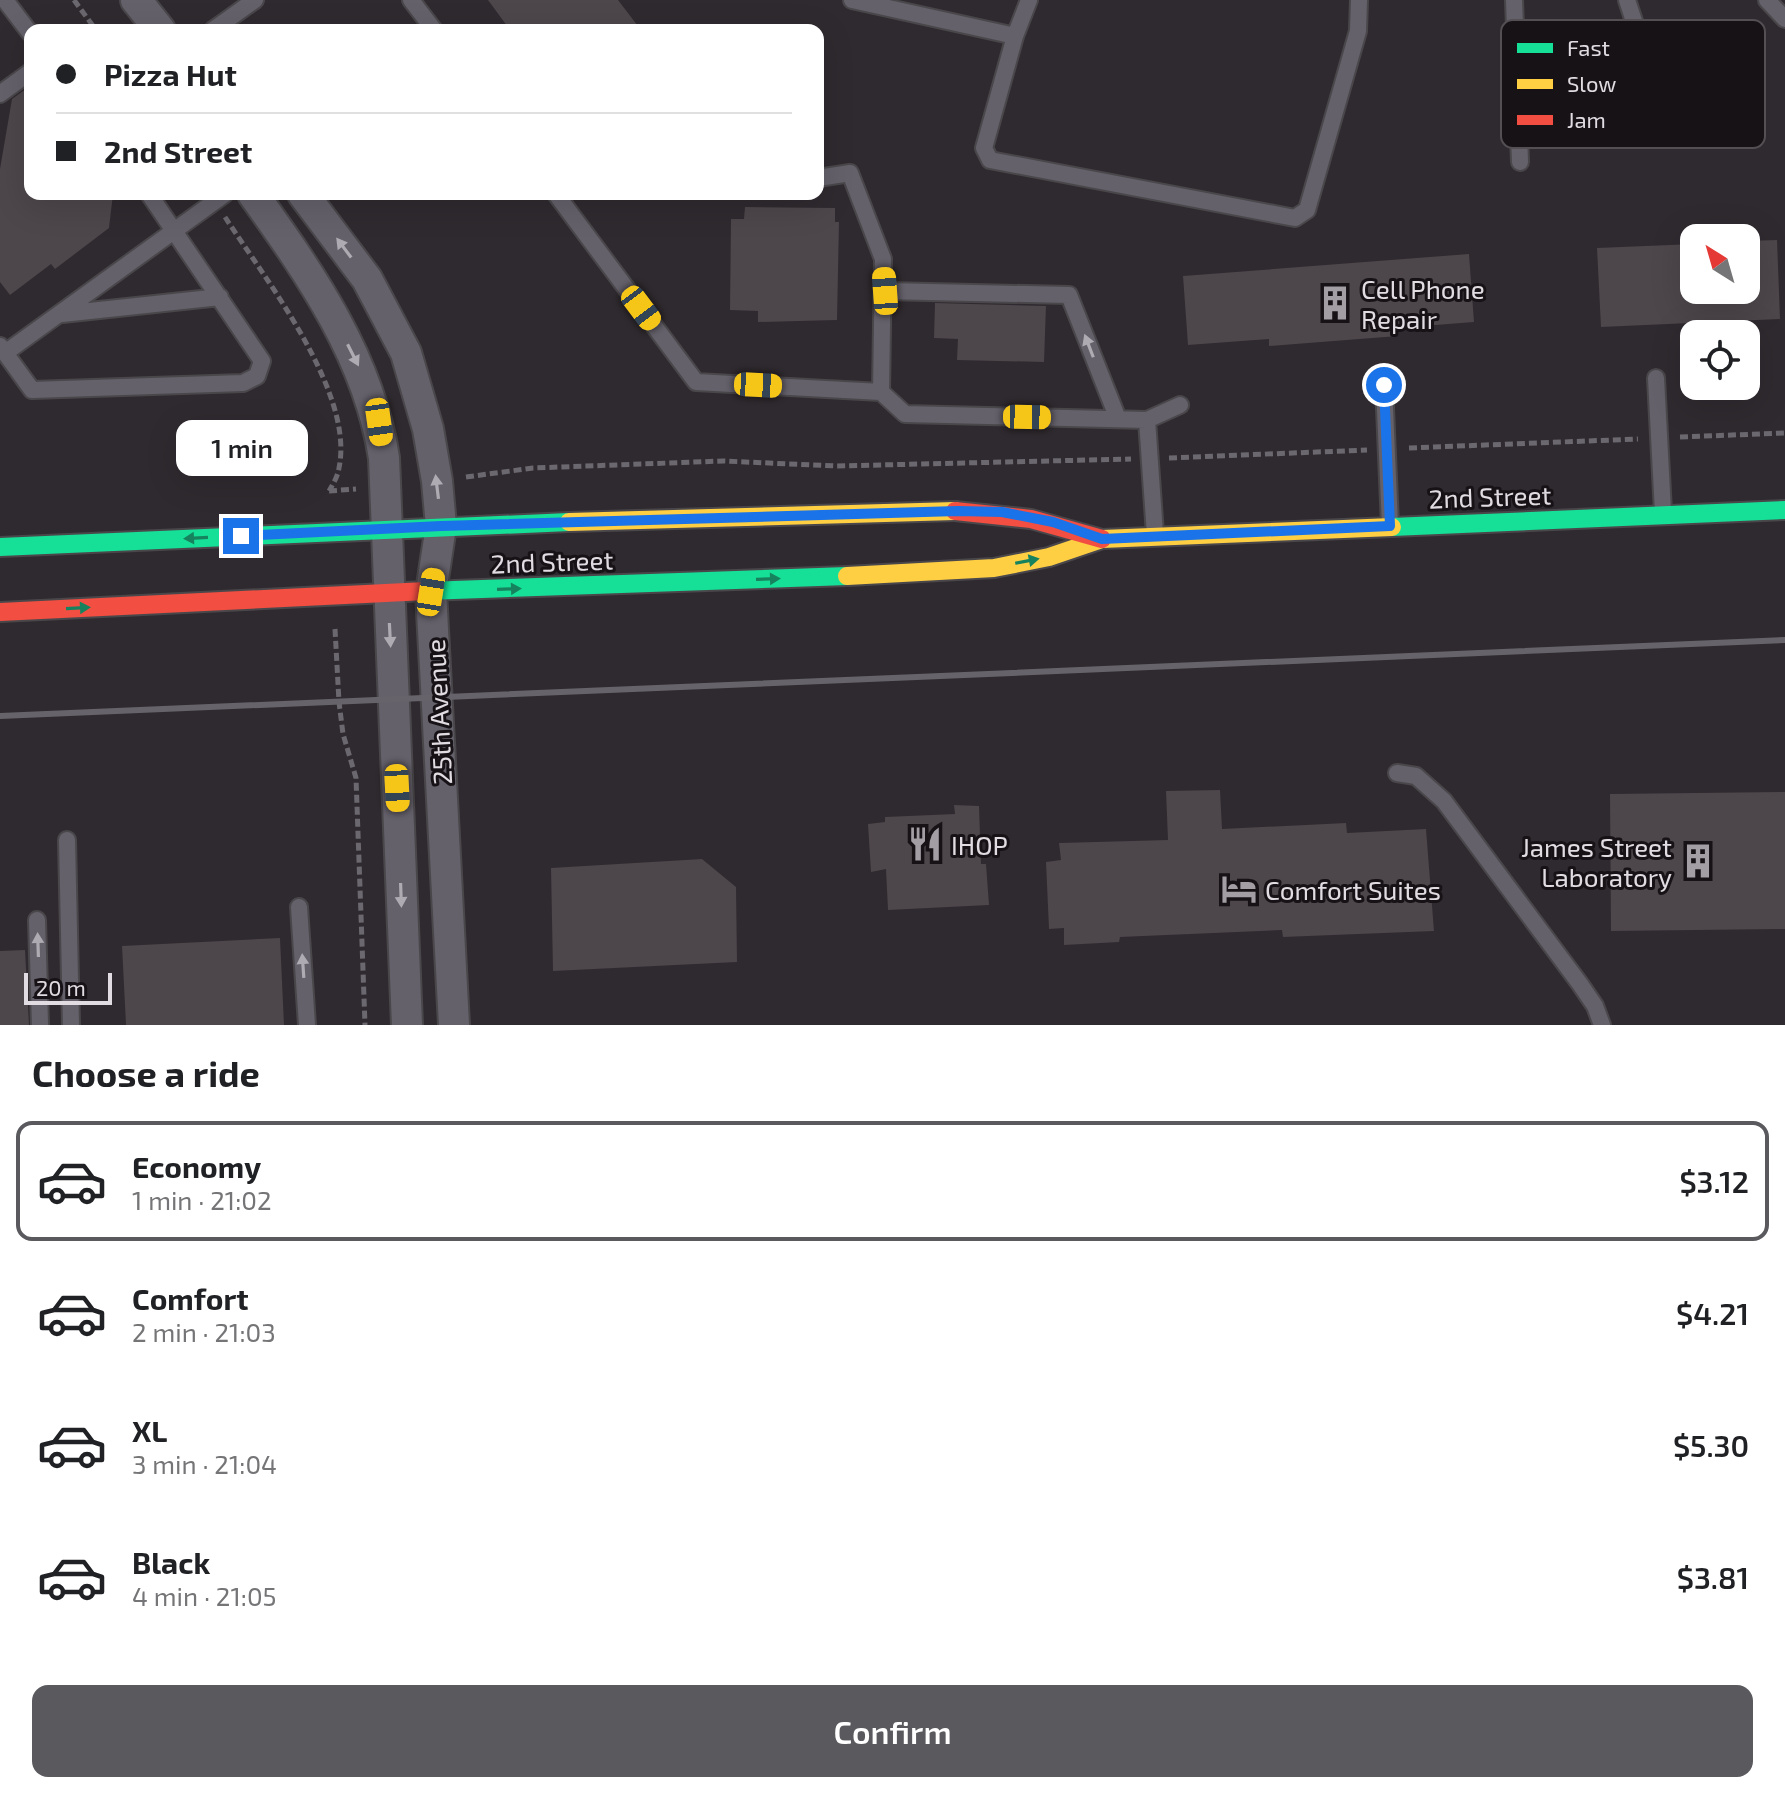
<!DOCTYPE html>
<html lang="en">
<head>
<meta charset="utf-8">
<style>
	:root { --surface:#fff; --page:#f2f2f2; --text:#202124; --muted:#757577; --line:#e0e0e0; --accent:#5a595d }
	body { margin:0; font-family:"Exo 2",sans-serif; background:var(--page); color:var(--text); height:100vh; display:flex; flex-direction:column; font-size:30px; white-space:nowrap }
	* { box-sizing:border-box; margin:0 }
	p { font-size:26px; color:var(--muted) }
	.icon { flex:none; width:44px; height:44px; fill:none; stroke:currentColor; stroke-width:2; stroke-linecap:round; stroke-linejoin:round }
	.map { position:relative; height:1025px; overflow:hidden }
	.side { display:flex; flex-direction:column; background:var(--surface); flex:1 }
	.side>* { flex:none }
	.hud { position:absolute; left:24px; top:24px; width:800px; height:176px; border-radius:16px; box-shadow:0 8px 32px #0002; display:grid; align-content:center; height:176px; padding:0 32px; background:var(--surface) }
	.needle { width:52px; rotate:323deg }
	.tools { position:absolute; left:1680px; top:224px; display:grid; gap:16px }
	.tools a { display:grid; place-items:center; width:80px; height:80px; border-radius:16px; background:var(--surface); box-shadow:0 8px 32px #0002; font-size:40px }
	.scale { position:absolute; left:24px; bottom:20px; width:88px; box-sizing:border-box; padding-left:8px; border:4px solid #e0dce1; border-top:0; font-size:22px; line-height:28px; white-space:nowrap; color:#e0dce1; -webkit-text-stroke:6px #161216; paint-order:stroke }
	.end { position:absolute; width:36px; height:36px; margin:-18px; border:10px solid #1a73e8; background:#fff; box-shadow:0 0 0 4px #fff }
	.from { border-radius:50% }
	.bubble { position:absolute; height:56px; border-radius:16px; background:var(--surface); box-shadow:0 8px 32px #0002; font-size:26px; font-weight:600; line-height:56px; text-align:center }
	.car { position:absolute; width:24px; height:48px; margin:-24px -12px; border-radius:10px; box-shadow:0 0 6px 2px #0007; background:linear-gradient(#f5c518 24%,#345 0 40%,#f5c518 0 76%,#345 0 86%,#f5c518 0) }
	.hud b { display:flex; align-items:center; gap:28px; height:76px; font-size:30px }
	.hud b+b { border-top:2px solid var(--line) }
	.hud i { width:20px; height:20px; background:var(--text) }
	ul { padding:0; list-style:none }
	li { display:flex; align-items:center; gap:24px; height:120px; margin:0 16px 12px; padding:0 16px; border:4px solid transparent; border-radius:16px }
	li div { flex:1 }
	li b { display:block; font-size:30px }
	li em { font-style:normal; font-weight:600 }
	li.active { border-color:var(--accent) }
	li>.icon { width:72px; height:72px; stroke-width:1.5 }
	h2 { padding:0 32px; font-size:36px; line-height:96px }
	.cta { display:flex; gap:16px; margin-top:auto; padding:16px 32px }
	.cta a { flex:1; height:92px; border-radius:16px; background:var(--accent); color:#fff; font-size:32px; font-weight:600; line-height:92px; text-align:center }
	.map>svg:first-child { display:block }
</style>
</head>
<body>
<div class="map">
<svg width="1785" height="1025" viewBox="0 0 1785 1025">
	<rect width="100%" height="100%" fill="#2f2a2f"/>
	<path fill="#4d464b" d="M488 0H618L641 30H510Z
		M30 86V194H113L109 228 55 269 51 264 10 295 0 282V169L12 99Z
		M745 207 835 208V222H839L837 320 758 322V311L730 310 731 219H744Z
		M1777 240 1780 319 1601 327 1597 248 1694 244V290H1746V241Z
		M1469 254 1474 322 1397 328 1398 336 1269 346V339L1188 345 1183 276Z
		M935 303 1046 306 1044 362 957 360 958 339 934 338Z
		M1220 790 1222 829 1346 823 1347 833 1426 829 1434 931 1283 937 1282 930 1120 937 1119 942 1064 945V928L1049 929 1046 862 1061 860 1059 843 1168 840 1166 791Z
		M1785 792V929L1611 931 1610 794Z
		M954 805 979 806 981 864H986L989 905 888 910 886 869 871 872 868 824 885 822V817L955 814Z
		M702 859 736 887 737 962 553 971 551 868Z
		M280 938 284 1025H126L122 946Z
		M25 950 29 1025H0V951Z"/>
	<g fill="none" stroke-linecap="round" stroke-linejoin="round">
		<g stroke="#4a474b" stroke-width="20">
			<path id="lane" d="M5 0 30 33
				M411 0 434 30
				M852 0 1015 36
				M1029 0 1015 36 984 148 990 160 1295 218 1307 210 1358 31 1359 0
				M1514 0 1520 162
				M1627 0 1660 100
				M1767 0 1785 19
				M213 30 255 0
				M0 94 30 72
				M818 178 850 173 883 259 881 392
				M556 194 696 382 881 392 905 414 1147 420 1180 405
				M885 291 1069 295 1118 419
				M62 314 220 297
				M0 346 32 390 243 383 257 376 262 361 149 194
				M5 353 225 194
				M1656 378 1663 512
				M1384 385 1390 525
				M1147 420 1155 534
				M1397 773 1416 776 1444 801 1580 984 1595 1006 1602 1025
				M67 840 71 1025
				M299 907 307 1025
				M37 920 40 1025"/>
		</g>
		<g stroke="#4a474b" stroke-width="34">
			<path id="street" d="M136 0 160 30
				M253 194C311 275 369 358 384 458L407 1025
				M303 194 367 279 406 353 428 429 437 481 441 526 431 592 454 1025"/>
		</g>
		<g stroke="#4a474b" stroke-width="22">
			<path id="fast" d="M1392 527 1785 510
				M0 547 569 522
				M426 591 847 576"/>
		</g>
		<g stroke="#4a474b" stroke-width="22">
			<path id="slow" d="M569 522 955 511
				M847 576 994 568 1049 557 1102 539 1392 527"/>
		</g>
		<g stroke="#4a474b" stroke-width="22">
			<path id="jam" d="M955 511 1031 519 1102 539
				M0 612 426 591"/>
		</g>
		<path stroke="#6b686f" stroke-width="5" stroke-dasharray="8 4" stroke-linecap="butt" d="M74 0 96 30
			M225 217C265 279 355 392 339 468 338 476 333 484 329 491
			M1680 437 1785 433
			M1409 448 1638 439
			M1169 458 1367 450
			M466 477 533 468 723 461 837 466 1131 459
			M329 491 356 489
			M335 629 339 702 343 734 356 778 365 1025"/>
		<use href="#lane" stroke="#65616b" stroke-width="16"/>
		<use href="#street" stroke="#65616b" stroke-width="30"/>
		<use href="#fast" stroke="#16e098" stroke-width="18"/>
		<use href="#slow" stroke="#ffcf43" stroke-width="18"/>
		<use href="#jam" stroke="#f24e42" stroke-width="18"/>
		<path stroke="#66646a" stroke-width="6" d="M0 716 1785 640"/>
	</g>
	<defs><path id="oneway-solid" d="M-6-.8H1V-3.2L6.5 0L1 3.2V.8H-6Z" transform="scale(2)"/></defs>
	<g fill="#afabb2">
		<use href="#oneway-solid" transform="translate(344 248) rotate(-127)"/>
		<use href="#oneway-solid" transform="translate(1089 346) rotate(-111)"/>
		<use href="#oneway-solid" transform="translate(353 355) rotate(63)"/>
		<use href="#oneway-solid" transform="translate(437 487) rotate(-97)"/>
		<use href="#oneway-solid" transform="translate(390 635) rotate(87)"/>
		<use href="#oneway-solid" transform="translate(401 895) rotate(88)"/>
		<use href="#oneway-solid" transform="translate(38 945) rotate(-92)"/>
		<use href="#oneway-solid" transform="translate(303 966) rotate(-94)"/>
	</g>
	<g fill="#16835e">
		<use href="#oneway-solid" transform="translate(196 538) rotate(177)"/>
		<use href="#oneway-solid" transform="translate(1027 561) rotate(-11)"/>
		<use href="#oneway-solid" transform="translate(768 579) rotate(-2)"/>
		<use href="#oneway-solid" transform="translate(509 589) rotate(-2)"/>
		<use href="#oneway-solid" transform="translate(78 608) rotate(-3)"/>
	</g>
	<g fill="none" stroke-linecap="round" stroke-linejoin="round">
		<path stroke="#1a73e8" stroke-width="10" d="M241 536 441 526 958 511 1002 512 1053 522 1102 539 1390 526 1384 385"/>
	</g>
	<defs>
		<g id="building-bare" transform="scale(2.76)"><path d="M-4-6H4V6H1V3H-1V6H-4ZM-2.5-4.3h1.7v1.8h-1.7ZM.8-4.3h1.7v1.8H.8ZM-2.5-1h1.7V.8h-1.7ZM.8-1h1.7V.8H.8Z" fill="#a29ea3" stroke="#161216" stroke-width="2.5" paint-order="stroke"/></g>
		<g id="restaurant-bare" transform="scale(2.76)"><path d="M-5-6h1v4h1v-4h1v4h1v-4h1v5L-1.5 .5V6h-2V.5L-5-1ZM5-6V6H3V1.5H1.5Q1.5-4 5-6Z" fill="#a29ea3" stroke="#161216" stroke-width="2.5" paint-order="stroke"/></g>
		<g id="hotel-bare" transform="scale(2.76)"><path d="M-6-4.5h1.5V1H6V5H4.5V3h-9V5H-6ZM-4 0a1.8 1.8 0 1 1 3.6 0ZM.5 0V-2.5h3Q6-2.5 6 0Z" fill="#a29ea3" stroke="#161216" stroke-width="2.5" paint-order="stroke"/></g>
	</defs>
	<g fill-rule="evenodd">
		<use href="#building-bare" x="1335" y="303"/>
		<use href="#restaurant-bare" x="925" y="844"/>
		<use href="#building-bare" x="1698" y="861"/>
		<use href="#hotel-bare" x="1239" y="889"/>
	</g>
	<g text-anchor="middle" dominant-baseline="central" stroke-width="6" stroke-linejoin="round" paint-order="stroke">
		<g font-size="26" fill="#e0dce1" stroke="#161216" text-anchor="start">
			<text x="1361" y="288">Cell Phone<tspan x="1361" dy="30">Repair</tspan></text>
			<text x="951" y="844">IHOP</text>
			<text x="1672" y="846" text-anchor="end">James Street<tspan x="1672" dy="30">Laboratory</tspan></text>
			<text x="1265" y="889">Comfort Suites</text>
		</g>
		<g font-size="26" fill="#e0dce1" stroke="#161216">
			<text transform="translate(1490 496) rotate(-2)">2nd Street</text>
			<text transform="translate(552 561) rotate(-2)">2nd Street</text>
			<text transform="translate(438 712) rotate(-93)">25th Avenue</text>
		</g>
	</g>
	<rect x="1501" y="20" width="264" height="128" rx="12" fill="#161216" stroke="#534f53" stroke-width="2"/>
	<rect x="1517" y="43" width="36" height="10" fill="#16e098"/>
	<rect x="1517" y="79" width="36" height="10" fill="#ffcf43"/>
	<rect x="1517" y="115" width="36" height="10" fill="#f24e42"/>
	<g font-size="22" fill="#e0dce1">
		<text x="1567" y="56">Fast</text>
		<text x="1567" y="92">Slow</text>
		<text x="1567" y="128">Jam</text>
	</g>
</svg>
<div class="tools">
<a><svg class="needle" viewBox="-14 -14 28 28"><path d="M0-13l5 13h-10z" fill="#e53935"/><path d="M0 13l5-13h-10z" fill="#757577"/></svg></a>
<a><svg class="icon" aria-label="locate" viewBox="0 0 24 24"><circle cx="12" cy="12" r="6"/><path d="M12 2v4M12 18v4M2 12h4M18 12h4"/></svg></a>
</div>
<div class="scale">20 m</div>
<i class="end from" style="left:1384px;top:385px"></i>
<i class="end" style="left:241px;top:536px"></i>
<div class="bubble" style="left:176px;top:420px;width:132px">1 min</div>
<i class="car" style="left:885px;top:291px;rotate:356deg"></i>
<i class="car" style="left:641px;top:308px;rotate:143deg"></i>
<i class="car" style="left:758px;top:385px;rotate:93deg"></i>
<i class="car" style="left:1027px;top:417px;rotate:91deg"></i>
<i class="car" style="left:379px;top:422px;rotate:172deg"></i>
<i class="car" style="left:431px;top:592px;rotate:9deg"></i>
<i class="car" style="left:397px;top:788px;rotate:177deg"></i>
<div class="hud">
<b><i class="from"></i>Pizza Hut</b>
<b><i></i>2nd Street</b>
</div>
</div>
<section class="side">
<h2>Choose a ride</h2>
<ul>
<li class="active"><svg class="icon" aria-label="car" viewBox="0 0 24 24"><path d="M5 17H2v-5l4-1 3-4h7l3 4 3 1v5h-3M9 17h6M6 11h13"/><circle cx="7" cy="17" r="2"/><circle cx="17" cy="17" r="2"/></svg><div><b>Economy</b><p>1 min · 21:02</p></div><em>$3.12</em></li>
<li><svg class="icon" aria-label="car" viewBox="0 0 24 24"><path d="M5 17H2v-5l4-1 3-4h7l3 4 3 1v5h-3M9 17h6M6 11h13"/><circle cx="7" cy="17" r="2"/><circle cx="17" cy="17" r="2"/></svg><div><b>Comfort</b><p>2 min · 21:03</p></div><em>$4.21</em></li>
<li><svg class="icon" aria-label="car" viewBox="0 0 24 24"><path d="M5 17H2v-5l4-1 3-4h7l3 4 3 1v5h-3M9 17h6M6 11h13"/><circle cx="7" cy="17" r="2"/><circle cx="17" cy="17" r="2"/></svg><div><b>XL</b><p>3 min · 21:04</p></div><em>$5.30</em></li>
<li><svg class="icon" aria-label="car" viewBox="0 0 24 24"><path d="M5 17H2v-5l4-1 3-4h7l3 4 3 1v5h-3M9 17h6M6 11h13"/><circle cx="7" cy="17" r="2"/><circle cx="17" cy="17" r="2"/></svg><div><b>Black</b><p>4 min · 21:05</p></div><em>$3.81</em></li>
</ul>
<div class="cta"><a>Confirm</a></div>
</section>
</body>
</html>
